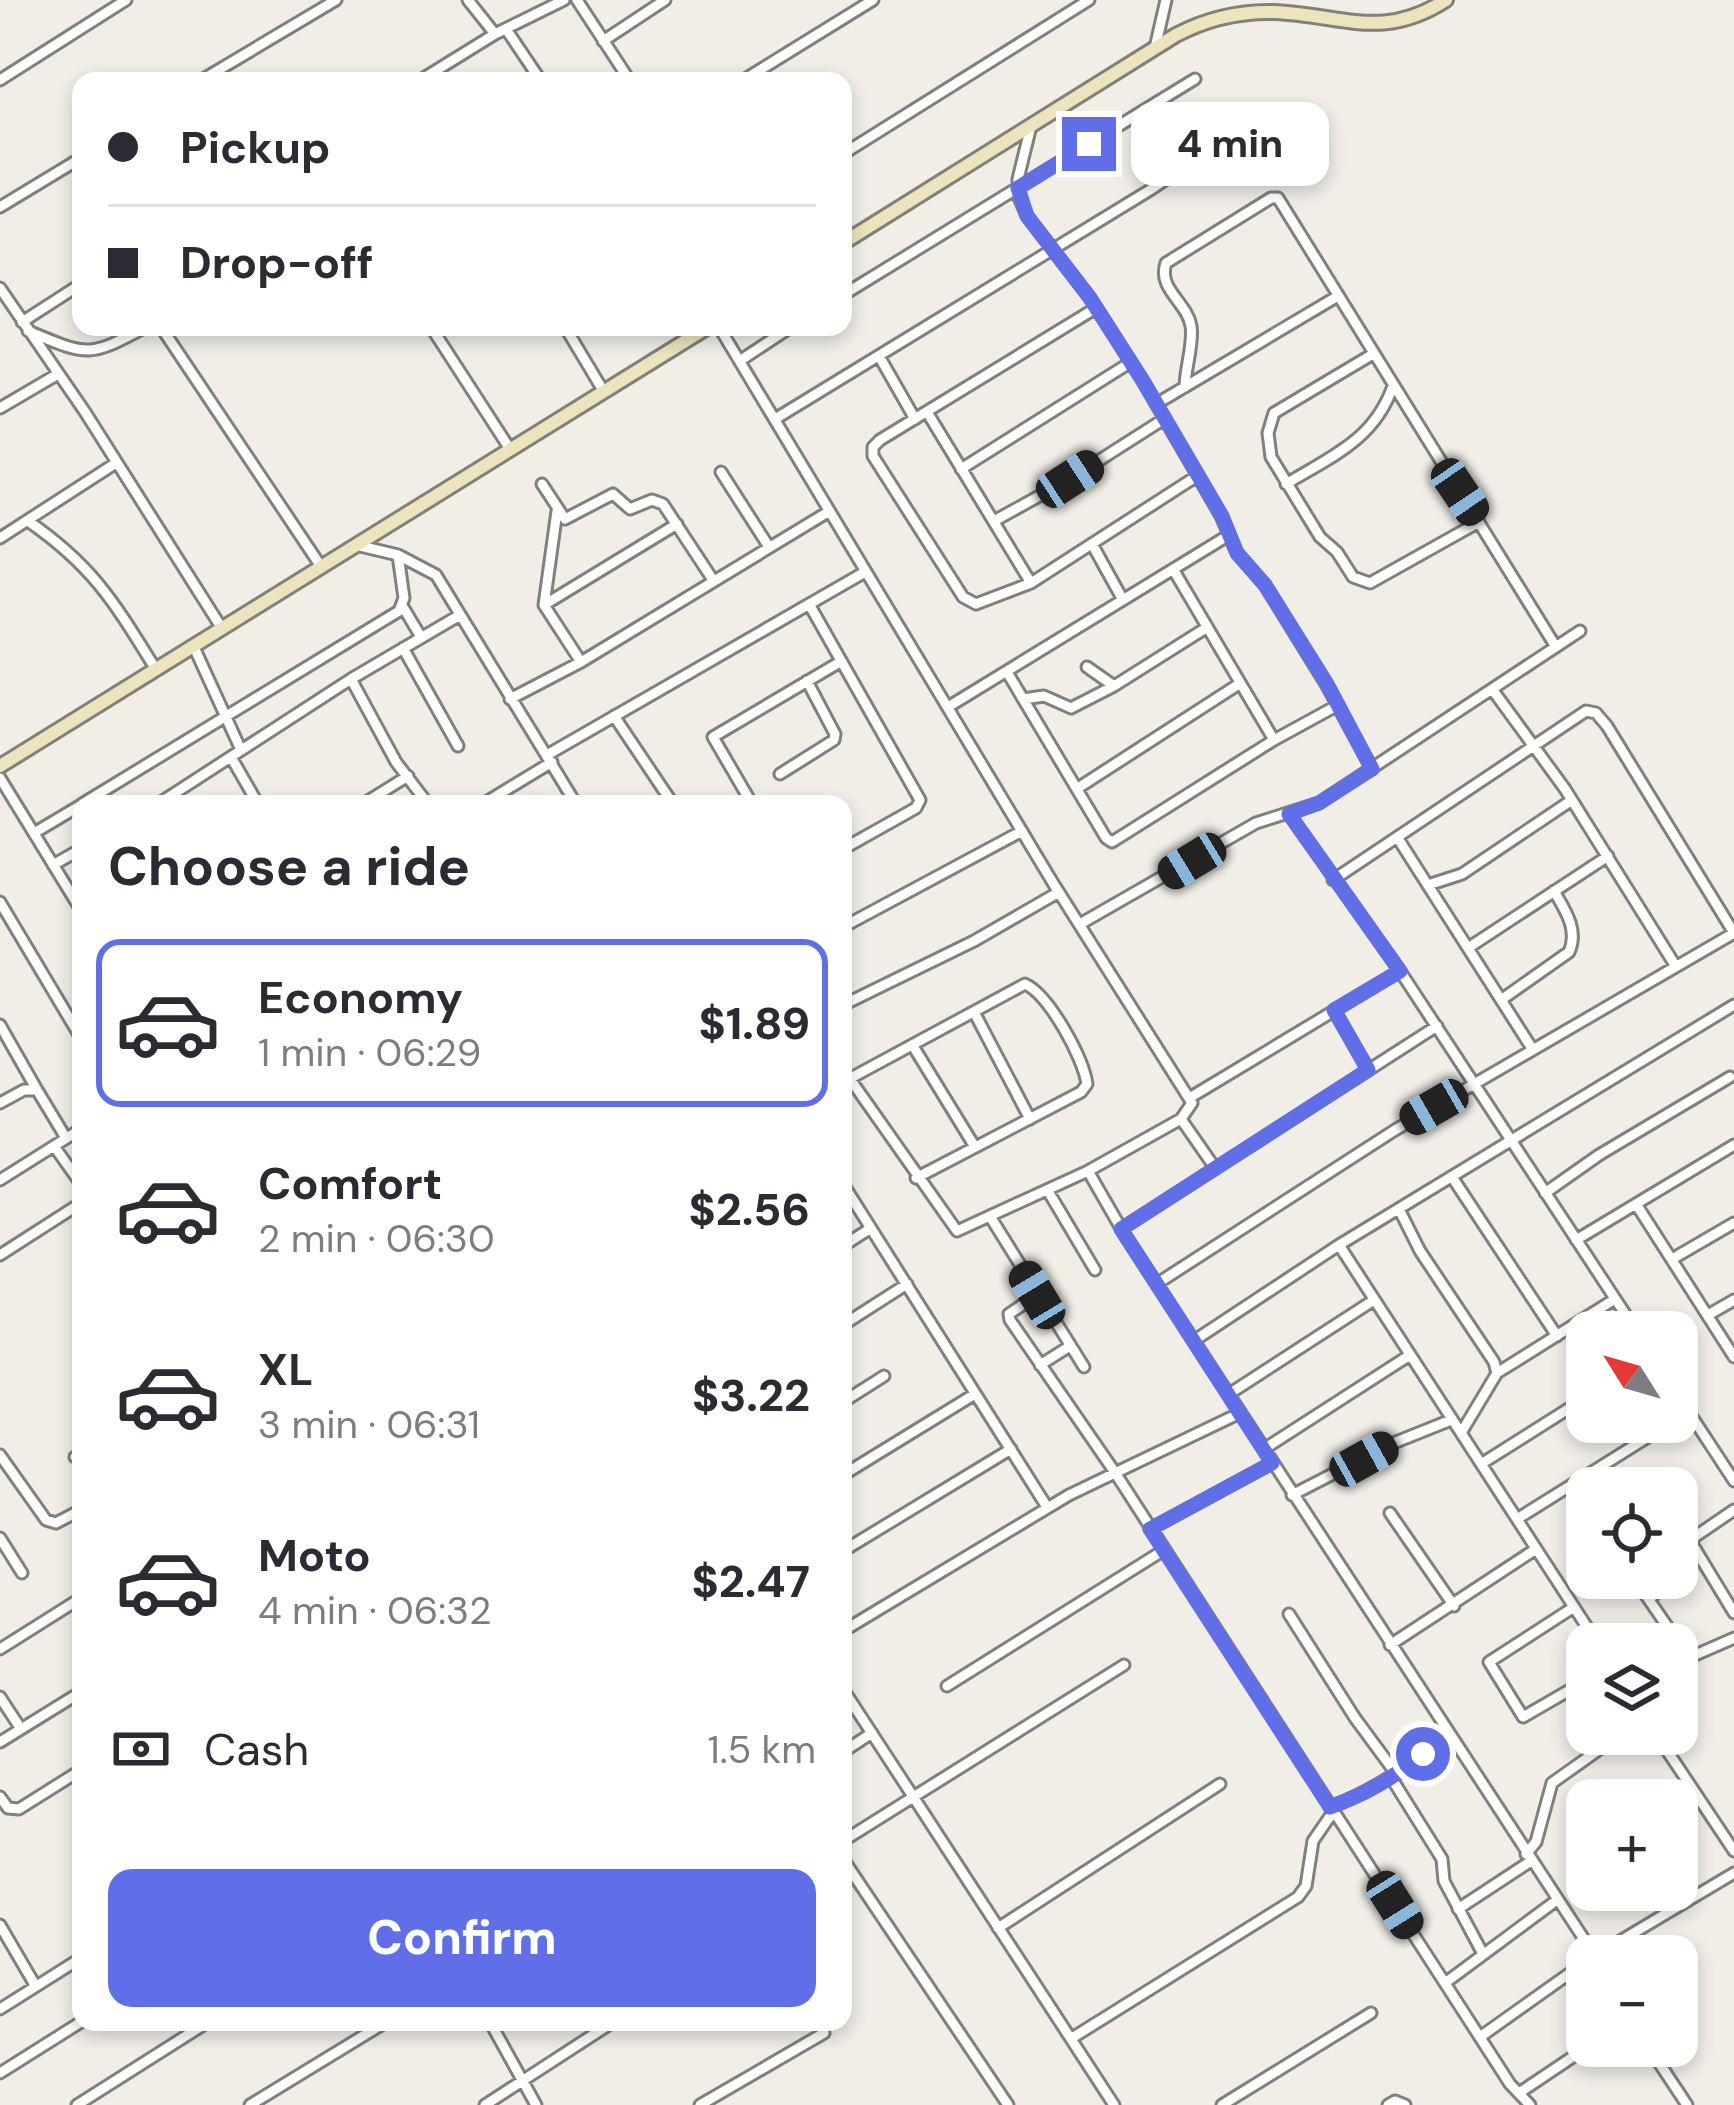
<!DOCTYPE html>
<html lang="en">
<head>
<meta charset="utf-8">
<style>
	:root { --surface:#fff; --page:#f2f2f3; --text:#2b2b33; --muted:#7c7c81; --line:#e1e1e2; --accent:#606fe7 }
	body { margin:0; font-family:"DM Sans",sans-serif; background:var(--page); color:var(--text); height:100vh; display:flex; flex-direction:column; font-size:45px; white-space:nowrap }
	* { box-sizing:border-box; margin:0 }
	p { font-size:39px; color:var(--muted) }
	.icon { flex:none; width:66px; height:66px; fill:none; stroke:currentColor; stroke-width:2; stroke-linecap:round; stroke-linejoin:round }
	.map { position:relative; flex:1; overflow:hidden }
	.drawer { position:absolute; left:72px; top:795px; width:780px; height:1236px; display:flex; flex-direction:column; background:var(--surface); border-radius:24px; box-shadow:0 6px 18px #0003 }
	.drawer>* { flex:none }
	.guide { position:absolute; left:72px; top:72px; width:780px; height:264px; border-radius:24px; box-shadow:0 6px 18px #0003; display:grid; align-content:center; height:264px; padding:0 36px; background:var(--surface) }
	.needle { width:78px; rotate:307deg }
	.controls { position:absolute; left:1566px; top:1311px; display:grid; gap:24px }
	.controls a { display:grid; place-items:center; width:132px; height:132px; border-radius:24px; background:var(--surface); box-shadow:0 6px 18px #0003; font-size:60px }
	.end { position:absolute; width:54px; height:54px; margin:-27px; border:15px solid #606fe7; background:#fff; box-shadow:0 0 0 6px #fff }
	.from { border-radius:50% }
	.bubble { position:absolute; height:84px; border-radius:24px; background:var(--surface); box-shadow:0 6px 18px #0003; font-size:39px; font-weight:800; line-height:84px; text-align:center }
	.car { position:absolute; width:36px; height:72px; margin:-36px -18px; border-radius:15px; box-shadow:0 0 9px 3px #0007; background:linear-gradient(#222 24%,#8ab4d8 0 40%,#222 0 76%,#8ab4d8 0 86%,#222 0) }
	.guide b { display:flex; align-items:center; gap:42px; height:114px; font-size:45px }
	.guide b+b { border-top:3px solid var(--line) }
	.guide i { width:30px; height:30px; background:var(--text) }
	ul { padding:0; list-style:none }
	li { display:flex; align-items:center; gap:36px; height:168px; margin:0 24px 18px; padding:0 12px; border:6px solid transparent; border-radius:24px }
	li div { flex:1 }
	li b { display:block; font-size:45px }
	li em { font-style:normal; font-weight:800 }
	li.on { border-color:var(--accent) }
	li>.icon { width:108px; height:108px; stroke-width:1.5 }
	h2 { padding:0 36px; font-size:54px; line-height:144px }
	.pay { display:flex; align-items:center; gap:30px; height:132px; padding:0 36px; font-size:45px }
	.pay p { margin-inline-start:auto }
	.button { display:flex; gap:24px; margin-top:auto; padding:24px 36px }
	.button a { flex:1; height:138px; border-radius:24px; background:var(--accent); color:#fff; font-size:48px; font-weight:800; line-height:138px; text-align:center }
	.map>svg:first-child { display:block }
</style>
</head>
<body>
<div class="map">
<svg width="1734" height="2105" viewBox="0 0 1734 2105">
	<rect width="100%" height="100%" fill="#f0eee7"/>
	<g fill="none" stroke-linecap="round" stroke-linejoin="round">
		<g stroke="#82807a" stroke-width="15">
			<path id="street" d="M577 0 630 81
				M506 29 541 81
				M495 34 564 0
				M603 41 665 0
				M1155 48 1166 0
				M0 80 126 0
				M200 81 336 0
				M419 81 495 34 468 0
				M742 81 873 0
				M1031 126 1018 179V195L1027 216 1090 298 1143 381 1221 516 1237 553 1265 585 1326 684 1372 769
				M843 154 1089 0
				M0 207 81 158
				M0 288 85 412 221 627
				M843 295 1195 79
				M1096 308 880 440 873 447V456L963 597 976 604 1031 583 1197 476
				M22 322 81 284
				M161 327 320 565
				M431 327 510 449
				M565 327 604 392
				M719 327 1053 883 1192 1103 1181 1119 1088 1171 957 1231 843 1069
				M28 331C88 356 88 358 146 327
				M1373 354 1274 413 1268 433 1271 457 1320 537 1337 552 1353 577 1370 583 1479 522
				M879 356 915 419
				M741 360 791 327
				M1185 387C1185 368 1194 344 1191 326 1187 302 1157 289 1166 263L1271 198H1278L1556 647
				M1156 404 1338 296
				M0 408 58 374
				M927 412 1031 583
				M775 419 1150 190 1256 119
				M961 469 1131 362
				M721 472 769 547
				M542 484 565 519 613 494 630 509 652 500 663 504 713 580
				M1286 484C1332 456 1374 440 1393 386
				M557 511 544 605 581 662
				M28 521C93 566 114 602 155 668
				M994 521 1070 479 1164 419
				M0 538 116 463
				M1092 544 1123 600
				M356 545 398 555 436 575 576 804
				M1173 569 1274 740 1338 705
				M809 604 920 800 916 808 843 849
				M544 605 677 524
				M403 607 421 637
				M193 645 241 750
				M403 648 458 746
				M1087 667 1114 686 1206 628
				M1007 672 1106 838 1112 842 1274 740
				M351 679 396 762 428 804
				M1492 689 1565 789 1675 965
				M510 699 581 662 828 512
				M1023 699 1044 696 1071 708 1114 686
				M948 707 1229 535
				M614 716 673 804
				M547 755 865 572
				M231 757 258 804
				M780 774 834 740 835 734 807 681
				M0 778 81 910
				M1078 788 1239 684
				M82 804 399 611 404 598 398 555
				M158 804 351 679 460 615
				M363 804 408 776
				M483 804 552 762
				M752 804 713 737 840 662
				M1289 814 1400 971 1637 1332
				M34 833 81 805
				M1397 837 1533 1050
				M53 865 81 849
				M1333 880 1586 711 1596 713 1607 726 1734 933
				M1428 885 1462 874 1572 800
				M0 902 81 1038
				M1080 924 1256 823 1319 803 1580 631
				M843 927 1022 831
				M1468 948 1608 856
				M1501 1000 1569 952C1579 930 1565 910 1554 891
				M843 1005 974 941 1059 892
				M1334 1010 1368 1069
				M974 1012 1030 1119
				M0 1025 37 1090
				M913 1046 975 1147
				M849 1079 1025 984C1049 995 1083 1057 1087 1084L1081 1092 916 1178
				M1191 1097 1400 971
				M0 1103 24 1090H37L66 1138
				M1181 1119 1215 1168
				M54 1146 81 1184
				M1088 1171 1126 1237 1595 1956
				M1452 1177 1557 1336
				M0 1180 81 1129
				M843 1184 1047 1507
				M1048 1191 1095 1270
				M1545 1193 1599 1155 1730 1077
				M1636 1204 1734 1357
				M1399 1209 1420 1251 1494 1362 1497 1373 1461 1433
				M991 1218 1084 1367
				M1121 1229 1437 1026
				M1576 1240 1734 1145
				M1339 1245 1598 1644
				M843 1246 871 1228
				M0 1255 81 1203
				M1672 1259 1734 1223
				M1158 1283 1395 1130 1734 933
				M1037 1295 1009 1314 1010 1320 1114 1471 1470 2022 1510 2084 1530 2105
				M1708 1315 1734 1300
				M843 1325 907 1284
				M1195 1340 1339 1245 1734 1005
				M1040 1365 1070 1346
				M1497 1373 1615 1299
				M1229 1394 1374 1300
				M1677 1394 1734 1481
				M843 1402 884 1376
				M1264 1449 1410 1355
				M0 1455 46 1520 56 1523 81 1510
				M75 1457 81 1453
				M1481 1464 1587 1397
				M843 1475 975 1394
				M1292 1495 1391 1444 1451 1420
				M1390 1513 1454 1606
				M1517 1519 1672 1422
				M1677 1519 1734 1613
				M1150 1529 1272 1463
				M0 1538 22 1573
				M1690 1540 1734 1510
				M843 1551 1011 1449
				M1677 1575 1694 1547
				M1634 1578 1667 1626 1665 1644
				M1649 1599 1675 1578
				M1574 1607 1489 1662 1523 1717 1587 1680
				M1289 1614 1355 1718 1397 1775
				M843 1631 1069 1495 1240 1413
				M1390 1645 1536 1549
				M0 1649 81 1598
				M1677 1663 1734 1638
				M947 1686 1164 1550
				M843 1689 1114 2105
				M0 1697 21 1729
				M1656 1734 1734 1851
				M0 1742 81 1692
				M843 1752 872 1733
				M1392 1779 1442 1859 1444 1881 1483 1954
				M0 1797 8 1808 19 1809 81 1770
				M1330 1807C1377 1790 1410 1764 1449 1732
				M843 1841 1124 1665
				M1526 1854 1536 1842 1552 1783 1621 1734
				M843 1859 1008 2105
				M1458 1909 1531 1861
				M0 1925 35 1985
				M998 1928 1220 1784
				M1595 1956 1734 1873
				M1445 1983 1557 1900
				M0 2009 81 1958
				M490 2022 536 2105
				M1480 2037 1587 1961
				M1072 2038 1298 1897 1306 1886 1313 1841 1333 1812
				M1648 2046 1687 2105
				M0 2073 81 2022
				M1519 2093 1589 2046
				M77 2105 208 2022
				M250 2105 386 2022
				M485 2105 613 2022
				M700 2105 824 2033
				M1222 2105 1371 2013
				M1388 2105 1395 2101 1405 2105"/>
		</g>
		<g stroke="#82807a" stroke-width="18">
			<path id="secondary" d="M843 243 1176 35C1208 18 1239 11 1275 12 1342 15 1383 41 1446 0
				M0 766 708 327"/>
		</g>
		<use href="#street" stroke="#fff" stroke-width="9"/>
		<use href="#secondary" stroke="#ede3bc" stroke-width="12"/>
	</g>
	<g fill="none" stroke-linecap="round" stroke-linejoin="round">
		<path stroke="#606fe7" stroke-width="15" d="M1089 144 1018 188 1027 216 1090 298 1143 381 1222 516 1237 553 1265 585 1327 684 1372 769 1319 803 1289 814 1400 971 1334 1010 1368 1070 1121 1229 1272 1463 1150 1529 1330 1807C1366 1794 1393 1778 1423 1754"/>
	</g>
</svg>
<div class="controls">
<a><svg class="needle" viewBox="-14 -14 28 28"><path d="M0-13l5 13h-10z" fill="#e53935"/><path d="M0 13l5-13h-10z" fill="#7c7c81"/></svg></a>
<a><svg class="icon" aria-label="locate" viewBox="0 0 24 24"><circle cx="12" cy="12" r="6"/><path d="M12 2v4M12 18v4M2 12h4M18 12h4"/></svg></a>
<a><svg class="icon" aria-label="layers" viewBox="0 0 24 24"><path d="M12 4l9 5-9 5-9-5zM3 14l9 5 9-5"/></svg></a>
<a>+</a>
<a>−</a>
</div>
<i class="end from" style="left:1423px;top:1754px"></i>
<i class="end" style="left:1089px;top:144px"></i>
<div class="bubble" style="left:1131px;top:102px;width:198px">4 min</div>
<i class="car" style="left:1070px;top:479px;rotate:57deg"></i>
<i class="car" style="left:1460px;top:492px;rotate:146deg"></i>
<i class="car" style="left:1192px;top:861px;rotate:239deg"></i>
<i class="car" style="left:1434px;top:1107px;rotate:240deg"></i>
<i class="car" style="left:1037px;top:1295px;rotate:329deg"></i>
<i class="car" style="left:1364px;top:1459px;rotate:61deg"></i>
<i class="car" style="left:1395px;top:1905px;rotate:148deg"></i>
<div class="guide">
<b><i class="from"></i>Pickup</b>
<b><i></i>Drop-off</b>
</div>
<section class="drawer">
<h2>Choose a ride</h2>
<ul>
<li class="on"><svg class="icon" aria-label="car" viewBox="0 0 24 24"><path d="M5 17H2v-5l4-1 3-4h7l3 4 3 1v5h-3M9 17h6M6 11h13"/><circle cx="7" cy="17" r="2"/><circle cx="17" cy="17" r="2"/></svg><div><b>Economy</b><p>1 min · 06:29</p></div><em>$1.89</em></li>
<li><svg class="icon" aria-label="car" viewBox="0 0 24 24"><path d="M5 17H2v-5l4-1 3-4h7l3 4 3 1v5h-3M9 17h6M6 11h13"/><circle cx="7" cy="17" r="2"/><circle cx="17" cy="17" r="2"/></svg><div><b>Comfort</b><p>2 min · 06:30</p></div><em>$2.56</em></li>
<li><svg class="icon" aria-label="car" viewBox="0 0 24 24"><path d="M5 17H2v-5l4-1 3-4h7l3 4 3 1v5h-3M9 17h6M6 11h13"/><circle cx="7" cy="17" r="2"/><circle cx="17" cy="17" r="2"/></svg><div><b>XL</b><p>3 min · 06:31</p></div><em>$3.22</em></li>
<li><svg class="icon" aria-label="car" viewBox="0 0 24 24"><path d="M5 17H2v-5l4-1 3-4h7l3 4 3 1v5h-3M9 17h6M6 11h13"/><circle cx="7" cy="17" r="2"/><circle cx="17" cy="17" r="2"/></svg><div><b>Moto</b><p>4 min · 06:32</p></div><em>$2.47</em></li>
</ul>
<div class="pay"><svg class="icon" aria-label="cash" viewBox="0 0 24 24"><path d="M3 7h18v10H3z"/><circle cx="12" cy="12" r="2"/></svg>Cash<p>1.5 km</p></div>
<div class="button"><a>Confirm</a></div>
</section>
</div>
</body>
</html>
